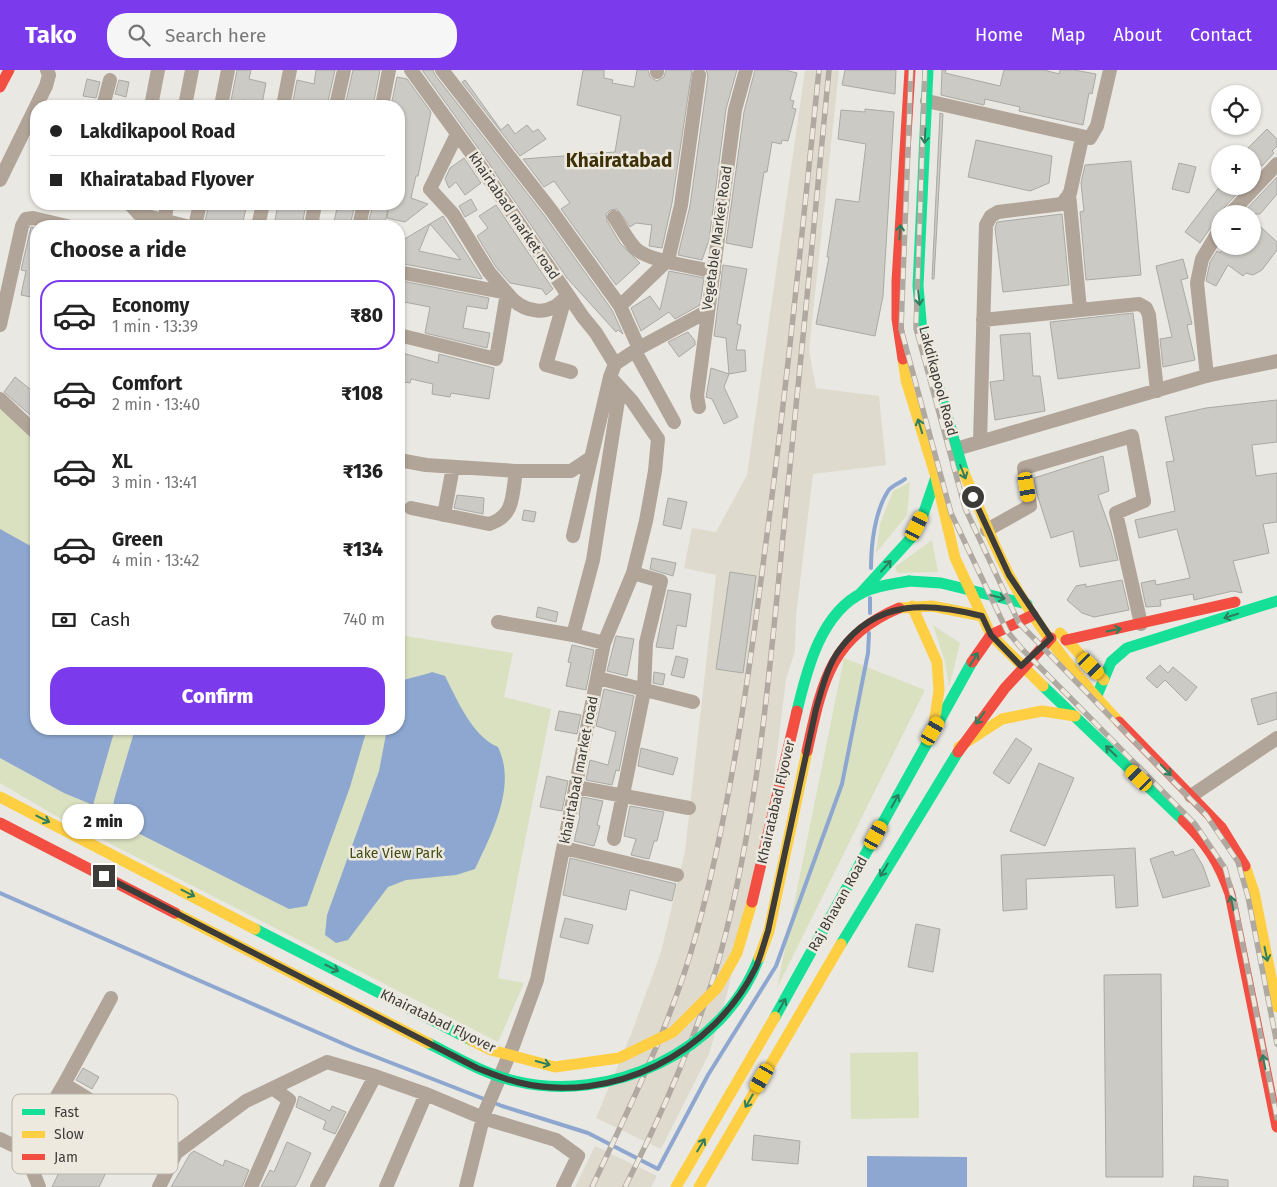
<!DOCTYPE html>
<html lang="en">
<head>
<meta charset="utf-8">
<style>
	:root { --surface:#fff; --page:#f6f6f6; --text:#222; --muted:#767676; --line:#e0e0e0; --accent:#7c3aed }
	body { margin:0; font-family:"Fira Sans",sans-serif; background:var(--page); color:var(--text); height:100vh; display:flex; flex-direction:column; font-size:19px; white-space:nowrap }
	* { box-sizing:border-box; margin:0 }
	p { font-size:16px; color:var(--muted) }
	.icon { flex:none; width:28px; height:28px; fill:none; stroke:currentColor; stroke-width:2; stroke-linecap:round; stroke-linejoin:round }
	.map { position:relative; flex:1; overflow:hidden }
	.sheet { position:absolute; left:30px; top:150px; width:375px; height:515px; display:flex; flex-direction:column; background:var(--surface); border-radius:20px; box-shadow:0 1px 4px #0004 }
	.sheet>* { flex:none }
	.guide { position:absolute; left:30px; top:30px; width:375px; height:110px; border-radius:20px; box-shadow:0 1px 4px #0004; display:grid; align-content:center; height:110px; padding:0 20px; background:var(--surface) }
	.tools { position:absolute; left:1211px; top:15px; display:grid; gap:10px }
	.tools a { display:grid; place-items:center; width:50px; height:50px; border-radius:50%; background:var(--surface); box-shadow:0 1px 4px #0004; font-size:25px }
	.end { position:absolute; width:22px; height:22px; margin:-11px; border:6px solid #3d3c38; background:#fff; box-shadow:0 0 0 2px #fff }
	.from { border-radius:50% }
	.bubble { position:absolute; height:35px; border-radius:18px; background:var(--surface); box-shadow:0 1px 4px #0004; font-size:16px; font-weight:800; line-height:35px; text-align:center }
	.car { position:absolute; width:15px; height:30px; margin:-15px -8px; border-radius:6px; box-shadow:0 0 4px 1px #0007; background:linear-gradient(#f5c518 24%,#345 0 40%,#f5c518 0 76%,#345 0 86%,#f5c518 0) }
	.guide b { display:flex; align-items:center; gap:18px; height:48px; font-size:19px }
	.guide b+b { border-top:1px solid var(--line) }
	.guide i { width:12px; height:12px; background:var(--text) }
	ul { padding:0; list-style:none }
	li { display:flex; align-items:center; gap:15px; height:70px; margin:0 10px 8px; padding:0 10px; border:2px solid transparent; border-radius:20px }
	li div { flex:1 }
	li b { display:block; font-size:19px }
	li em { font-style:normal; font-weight:800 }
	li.current { border-color:var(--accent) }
	li>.icon { width:45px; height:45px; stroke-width:1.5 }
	h2 { padding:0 20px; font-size:22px; line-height:60px }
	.pay { display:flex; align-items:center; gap:12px; height:55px; padding:0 20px; font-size:19px }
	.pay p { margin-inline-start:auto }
	.action { display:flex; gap:10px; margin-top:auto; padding:10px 20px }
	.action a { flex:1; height:58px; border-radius:20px; background:var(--accent); color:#fff; font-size:20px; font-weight:800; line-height:58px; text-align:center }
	header { display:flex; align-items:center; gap:30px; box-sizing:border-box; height:70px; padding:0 25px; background:var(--accent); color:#fff }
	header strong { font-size:24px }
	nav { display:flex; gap:28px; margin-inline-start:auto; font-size:18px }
	.search { width:350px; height:45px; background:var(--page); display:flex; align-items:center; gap:12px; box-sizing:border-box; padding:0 18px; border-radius:20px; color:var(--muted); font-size:19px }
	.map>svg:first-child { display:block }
</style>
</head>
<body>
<header>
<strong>Tako</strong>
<div class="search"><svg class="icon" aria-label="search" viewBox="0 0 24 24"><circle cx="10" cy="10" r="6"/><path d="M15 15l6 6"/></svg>Search here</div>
<nav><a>Home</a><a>Map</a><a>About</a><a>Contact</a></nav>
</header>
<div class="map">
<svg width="1277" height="1117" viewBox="0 0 1277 1117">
	<rect width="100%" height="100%" fill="#eae8e2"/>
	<path fill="#dedace" d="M805 0H839L809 280 816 318 879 326 886 395 813 404 796 546 795 581 786 609 773 715 728 920 709 984 661 1079 596 1048 632 962 661 882 685 781 716 505 684 498 692 458 716 462 747 405Z
		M595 1076 657 1106 651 1117H575Z"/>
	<path fill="#dae1c0" d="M0 328 36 361V659H399V565L513 583 504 627 551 639 498 908 524 913 498 972 56 746 0 713Z
		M910 412 907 445 876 483 880 454 893 421Z
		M932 470 938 502 897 503 895 497Z
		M933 555 960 573 949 617 945 592Z
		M844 588 925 620 777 918Z
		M918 982 919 1048 851 1049 850 983Z"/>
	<path fill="#8ea7d0" d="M0 459 36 479V659H115L93 735 64 723 0 688Z
		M432 602 445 606C457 630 473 667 498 677 517 716 492 763 475 799L456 805 406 810 388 817 348 870 336 873 325 865 327 845 379 701 387 659H399V613C404 608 423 606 432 602Z
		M135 659H367L350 717 307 836 289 839 112 750 114 730Z
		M867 1086 967 1087V1117H867Z"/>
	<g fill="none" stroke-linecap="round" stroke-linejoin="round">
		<path stroke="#8ea7d0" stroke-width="4" d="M871 498C871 474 875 441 888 421 891 416 900 413 905 409
			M870 543V528
			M0 823 353 978 502 1036 588 1063 658 1099 708 1005 776 896 842 714 868 583 869 563"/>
	</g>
	<path fill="#cbcac5" stroke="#aaa9a4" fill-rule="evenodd" d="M237 0H251L249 9 266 13 262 34 243 30 242 36H230Z
		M316 0H335L327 36H292L297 10 314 14Z
		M353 0H380L373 36H345Z
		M422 0H433L435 5 544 145 612 240 623 264 618 260 616 262 567 208 481 82Z
		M583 0H604V8L613 10 612 13 634 17 637 0H648L650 7 657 11 664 7 666 0H692L672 133 662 178 649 176 652 155 636 153 630 157 617 139 610 140 606 144 607 151 620 173 640 193 616 215 561 139 570 133 554 111 544 117 523 89 615 82 621 46 577 35Z
		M706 0H737L726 39 709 170 702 190 678 185 690 136 708 6Z
		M755 0H785L797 3 790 30 794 31 792 38 796 39 788 71 782 70 781 74 772 72 767 102H764L752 178 726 173 744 42Z
		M845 0H896L895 24 842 15Z
		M942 0H946L945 3 1000 16 1004 0H1044L1059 4 1060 0H1074L1096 4 1092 24 1089 23 1083 55 1019 41 1020 37 985 29 984 35 941 25Z
		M397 7 407 9 431 42 418 106H416L411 128 428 134 405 152 387 148 389 134H399V36H391Z
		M87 9 100 12 96 28 83 26Z
		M119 10 129 12 126 27 115 24Z
		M465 10 501 60 508 54 515 64 527 55 533 62 538 59 546 69 520 86 462 12Z
		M865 39 894 42 883 226 875 266 816 254 829 187H827L836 129 859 132 866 74 838 69 841 40 865 42Z
		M940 43 943 44 934 209H932Z
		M1267 59 1277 69V76L1272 81 1274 83 1262 96 1246 80Z
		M976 70 1052 86 1049 113 1030 121 968 107Z
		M464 88 481 113 465 125 456 112 449 118 445 109 450 98Z
		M1131 91 1141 205 1086 210 1080 142 1084 141 1081 113 1085 95Z
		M1179 93 1196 97 1189 123 1172 119Z
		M1277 107V124L1260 144H1242Z
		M1220 116H1244L1224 138 1200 173 1185 162Z
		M471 129 477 140 465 147 459 136Z
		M209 134 246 138 242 156H204Z
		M278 134H306L302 156H274Z
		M338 134H355L350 156H333Z
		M373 135 388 138 385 153 369 150Z
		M496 135 553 219 546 225 542 219 510 213 496 197 477 166 488 158 479 146Z
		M1062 144 1069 215 1003 222 995 158 997 152Z
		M443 146 482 208V209L399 193V182L403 170ZM430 154 461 190 419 181Z
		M1252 149 1277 172V180L1262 200 1253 205 1246 203 1243 206 1228 195 1216 216 1206 211 1210 192 1217 181 1220 183 1225 176H1252Z
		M31 157 36 158V205L31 227 21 225 26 201 21 200Z
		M1183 189 1188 208 1181 210 1192 254 1187 255 1195 290 1163 297 1160 269 1172 267 1156 196Z
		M723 195 747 199 737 254 741 255 736 280H745L746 301 729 304 726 268 714 266Z
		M669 201 704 208 700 235 675 249 669 242 641 261 631 238 650 226 660 240Z
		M402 211 489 228 487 239 467 236 463 258 490 263 487 278 425 263 430 237 399 231Z
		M1133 243 1140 298 1058 309 1050 252Z
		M688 262 695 271V275L679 287 668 272Z
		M1030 263 1033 306H1040L1045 341 995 350 990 312 1004 310 1000 265Z
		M399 282 438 293 439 284 494 298 489 329 451 323 450 327 432 324 433 314 411 309 410 313 399 311Z
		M711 298 729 304 724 317 738 347 724 354 712 329 706 327Z
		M15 307 36 324V350L4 322Z
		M1277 330V372L1252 375 1256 406 1277 403V452L1263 454 1269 483 1233 491 1242 523 1233 521 1194 530 1193 524 1160 530 1161 536 1146 537 1141 513 1155 510 1156 515 1190 508 1177 459 1139 468 1135 450 1175 441 1166 392 1174 391 1165 347 1206 338Z
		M1103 386 1109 421 1098 425 1111 462 1118 490 1080 497 1073 461 1051 468 1037 424 1034 408Z
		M457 425 484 428 483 444 454 438Z
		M668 428 687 432 681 459 663 455Z
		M524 440 536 442 534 452 522 450Z
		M652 488 676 493 673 506 650 499Z
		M730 502 756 506 743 603 716 599Z
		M1122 510 1129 540 1094 547 1082 543 1067 530 1076 516 1086 514V517Z
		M668 520 691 524 686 557 677 555 673 579 656 577Z
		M538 537 558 542 556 552 536 547Z
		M616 566 634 569 627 606 607 601Z
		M572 575 594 580 586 620 566 616 571 593 568 592Z
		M676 586 688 589 684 608 671 605Z
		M1160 595 1168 603 1173 597 1197 617 1186 631 1165 610 1157 618 1146 608Z
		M654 602 665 604 663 615 653 613Z
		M604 619 634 626 619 701 616 700 612 715 586 710 590 690 608 695 616 662 596 656Z
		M1277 622V649L1258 655 1251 629Z
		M559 641 581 645 577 664 555 660Z
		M1016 668 1032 679 1009 714 993 703Z
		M641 678 678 688 673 705 638 696Z
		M1039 693 1074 708 1045 776 1010 761Z
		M547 706 568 711 562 741 540 737Z
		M582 727 603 731 597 755 600 756 594 776 574 771 580 746 579 745Z
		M630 736 664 742 657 771H654L649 789 631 785 636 769 624 766Z
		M1135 778 1138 836 1116 838 1114 805 1026 809 1027 839 1003 841 1001 785Z
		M1193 779 1203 796 1210 816 1163 828 1150 789 1173 781 1175 786Z
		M570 788 676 814 672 831 630 820 626 840 563 825Z
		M565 848 593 855 588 874 560 867Z
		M916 854 940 859 933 902 908 897Z
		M1161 904 1163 1107H1106L1104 905Z
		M83 998 99 1007 92 1019 76 1010Z
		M299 1026 330 1041 332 1036 346 1042 335 1064 323 1059 326 1051 296 1037Z
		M78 1063 116 1082 99 1117H52Z
		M754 1065 800 1071 798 1094 752 1090Z
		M287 1072 311 1083 299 1110 295 1117H261L270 1100 274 1102Z
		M194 1081 223 1096 225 1090 249 1100 242 1117H171L190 1084Z
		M1194 1106 1228 1110V1117H1193Z"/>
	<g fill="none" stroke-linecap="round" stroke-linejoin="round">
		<path stroke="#b1a498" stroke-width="14" d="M411 0 474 87 583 247 596 263 615 294
			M442 0 551 140 620 236 639 278
			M657 0V2
			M927 31 1090 68 1097 56 1110 0
			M103 36 110 10
			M151 36 158 0
			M185 36 192 0
			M221 36 228 0
			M283 36 290 0
			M336 36 344 0
			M382 36 389 0
			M0 110 46 16 49 5 47 0
			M1069 124 1080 239
			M130 134 139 144 186 156
			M1230 144 1277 94
			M614 147C621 157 628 171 636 179 651 192 693 196 714 202
			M164 156 167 134
			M195 156 200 134
			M258 156 263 134
			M311 156 315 134
			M359 156 364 134
			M399 202 507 223C522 243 551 249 567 225
			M565 228 546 295 571 302
			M620 236 668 190 681 135 699 5
			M983 250 1139 234 1146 238 1149 245 1157 321
			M0 255 22 156 26 149 33 148 67 156
			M399 265 496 289 507 223 489 202 453 144 430 119 457 64
			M635 281 674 352
			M1207 306 1197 213 1202 189 1220 159
			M0 329 36 363
			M699 337 697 326 735 40 746 0
			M980 372 986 155 991 146 998 142 1062 134 1070 123 1082 68
			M956 379 1206 306 1277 291
			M399 390 426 395 516 401H571L589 389
			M411 438 489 454C515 446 512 425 516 401
			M444 445 453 397
			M987 460 1030 436 1024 398 1132 366 1144 431 1116 443 1141 554
			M573 466 610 307
			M498 552 573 565 604 573
			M573 565 593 490 620 318
			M598 608 693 632
			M576 717 689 738
			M1191 726 1277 668
			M614 769 644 621 646 573 661 511 633 503
			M564 778 677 805
			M111 928 64 1014 176 1083
			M0 1069 25 1081
			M39 1117 25 1081 64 1014
			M159 1117 176 1083 246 1031 327 992 375 1006
			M251 1117 289 1030 274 1019
			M317 1117 375 1006 426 1024
			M386 1117 426 1024 483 1048 556 1070 578 1086 563 1117
			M466 1117 484 1044 513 976 537 910 604 573 633 503 646 451 655 401 658 369 632 331 610 307 615 294 639 278 706 242"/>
		<path stroke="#16e098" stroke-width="11" d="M928 0 918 216 922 262 964 403
			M909 511 941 513 1027 534
			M860 524 911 468 923 445 936 407
			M1043 616 1183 750
			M1096 628 1111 592 1127 578 1277 531
			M841 874 958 682
			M775 947 972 592"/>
		<path stroke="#ffcf43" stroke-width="11" d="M903 289 906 310 936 407 955 488 991 565 1043 616
			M964 403C979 437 992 472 1009 505 1035 555 1080 611 1119 652
			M912 536 937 592 939 620 933 661
			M901 538 932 536 982 546
			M1060 563 1104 610
			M959 677 1002 649 1042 641 1075 646
			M1245 796 1254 822 1277 937
			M676 1117 775 947
			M699 1117 841 874"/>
		<path stroke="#f24e42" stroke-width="11" d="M0 17 9 0
			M903 289 897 249V211L910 0
			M1066 570 1235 532
			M972 592 991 565 1033 545
			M1119 652 1221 757 1245 796
			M958 682 1005 618 1051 568
			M1183 750C1207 774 1219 792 1230 824L1277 1057"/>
		<g stroke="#b0a9a1" stroke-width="5.5">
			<path id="rail" d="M911 0 901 259 951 443 1007 561 1022 579 1195 754 1225 798 1234 831 1277 1048
				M925 0 916 258 965 438 1019 553 1206 745 1238 792 1248 827 1277 974
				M592 1117C631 1034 673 950 697 861 730 739 748 613 764 487 786 325 802 163 819 0
				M625 1117C662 1044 696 968 719 889 759 745 770 594 785 446 800 297 815 149 829 0"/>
		</g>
		<use href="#rail" stroke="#ede9df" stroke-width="4" stroke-dasharray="11" stroke-linecap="butt"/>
		<path stroke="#16e098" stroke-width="11" d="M797 641C807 599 821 542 864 522 878 515 894 514 909 511
			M255 859 471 970
			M428 973C456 987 484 1004 515 1011 609 1034 724 982 759 888"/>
		<path stroke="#ffcf43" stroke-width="11" d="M0 727 255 859
			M175 843 428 973
			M759 888 769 861 807 681
			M471 970 491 980 555 997 619 988 673 962 717 918 737 883 752 832"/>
		<path stroke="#f24e42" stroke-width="11" d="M807 681C822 613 830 567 899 538
			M0 753 175 843
			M752 832 797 641"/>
	</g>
	<defs><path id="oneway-shaft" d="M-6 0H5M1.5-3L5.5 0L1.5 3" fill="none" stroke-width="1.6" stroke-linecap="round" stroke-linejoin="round" transform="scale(1.25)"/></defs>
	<g stroke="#2d7e5e">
		<use href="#oneway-shaft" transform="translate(925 66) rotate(94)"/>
		<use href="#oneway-shaft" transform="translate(900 162) rotate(-86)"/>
		<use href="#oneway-shaft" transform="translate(919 228) rotate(84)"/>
		<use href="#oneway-shaft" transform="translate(920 356) rotate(-107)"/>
		<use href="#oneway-shaft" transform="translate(963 402) rotate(68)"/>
		<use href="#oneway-shaft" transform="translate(886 496) rotate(-48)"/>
		<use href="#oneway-shaft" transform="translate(998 527) rotate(14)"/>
		<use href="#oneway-shaft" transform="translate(1231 546) rotate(163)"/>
		<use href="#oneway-shaft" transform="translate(1114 560) rotate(-12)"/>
		<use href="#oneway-shaft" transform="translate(974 589) rotate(-58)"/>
		<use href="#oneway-shaft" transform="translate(980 648) rotate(126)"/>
		<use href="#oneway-shaft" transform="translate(1111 681) rotate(-136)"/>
		<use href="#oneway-shaft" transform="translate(1166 700) rotate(46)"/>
		<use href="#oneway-shaft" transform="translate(895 731) rotate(-61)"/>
		<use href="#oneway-shaft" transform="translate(43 749) rotate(27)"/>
		<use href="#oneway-shaft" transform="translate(884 800) rotate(121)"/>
		<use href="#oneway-shaft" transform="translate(188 823) rotate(27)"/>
		<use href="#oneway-shaft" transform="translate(1232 833) rotate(-101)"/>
		<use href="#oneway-shaft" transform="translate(1266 884) rotate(78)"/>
		<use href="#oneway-shaft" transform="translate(332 898) rotate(27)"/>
		<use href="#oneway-shaft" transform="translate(782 935) rotate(-61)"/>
		<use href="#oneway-shaft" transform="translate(1264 992) rotate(-101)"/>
		<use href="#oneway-shaft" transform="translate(543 993) rotate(15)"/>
		<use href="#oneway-shaft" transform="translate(749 1031) rotate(120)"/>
		<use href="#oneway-shaft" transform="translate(701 1075) rotate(-59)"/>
	</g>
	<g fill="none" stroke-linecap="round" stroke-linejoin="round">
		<path stroke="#3d3c38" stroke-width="6" d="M104 806 477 998C490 1003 504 1009 517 1012 611 1036 714 983 756 897 761 886 764 873 768 861L816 639C822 619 827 596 840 579 877 529 928 532 982 546L991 565 1021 596 1051 568 1009 505 973 427"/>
	</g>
	<g text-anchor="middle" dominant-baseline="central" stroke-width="5" stroke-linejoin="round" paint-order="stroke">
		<g font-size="14" fill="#3d3c38" stroke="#ede9df">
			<text transform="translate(514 146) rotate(56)">khairtabad market road</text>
			<text transform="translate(717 168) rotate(-82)">Vegetable Market Road</text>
			<text transform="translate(938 311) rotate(75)">Lakdikapool Road</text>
			<text transform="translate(579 700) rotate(-79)">khairtabad market road</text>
			<text transform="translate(776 732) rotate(-77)">Khairatabad Flyover</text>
			<text transform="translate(838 834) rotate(-61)">Raj Bhavan Road</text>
			<text transform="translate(438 951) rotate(26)">Khairatabad Flyover</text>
		</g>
		<g font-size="14" fill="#414d17" stroke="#ede9df">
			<text x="396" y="783">Lake View Park</text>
		</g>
		<g font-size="19" font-weight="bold" fill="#3e3006" stroke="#ede9df">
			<text x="619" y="90">Khairatabad</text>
		</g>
	</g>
	<rect x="12" y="1024" width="166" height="80" rx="8" fill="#ede9df" stroke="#b8b5ad" stroke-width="1"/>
	<rect x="22" y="1039" width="23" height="6" fill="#16e098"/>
	<rect x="22" y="1061" width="23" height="7" fill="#ffcf43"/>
	<rect x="22" y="1084" width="23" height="6" fill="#f24e42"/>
	<g font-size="14" fill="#3d3c38">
		<text x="54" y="1047">Fast</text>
		<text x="54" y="1069">Slow</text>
		<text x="54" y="1092">Jam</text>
	</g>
</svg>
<div class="tools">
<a><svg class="icon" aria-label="locate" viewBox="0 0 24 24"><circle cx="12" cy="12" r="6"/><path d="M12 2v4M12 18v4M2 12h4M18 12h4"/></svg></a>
<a>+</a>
<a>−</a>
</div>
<i class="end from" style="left:973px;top:427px"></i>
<i class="end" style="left:104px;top:806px"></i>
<div class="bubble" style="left:62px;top:734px;width:82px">2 min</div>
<i class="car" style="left:1027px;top:417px;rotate:171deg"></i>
<i class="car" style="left:917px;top:456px;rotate:27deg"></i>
<i class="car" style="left:1091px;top:596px;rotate:136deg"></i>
<i class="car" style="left:933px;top:661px;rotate:30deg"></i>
<i class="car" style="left:1139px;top:708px;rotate:314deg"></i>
<i class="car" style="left:876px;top:765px;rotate:29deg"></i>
<i class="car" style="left:762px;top:1008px;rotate:210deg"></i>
<div class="guide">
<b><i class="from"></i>Lakdikapool Road</b>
<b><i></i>Khairatabad Flyover</b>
</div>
<section class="sheet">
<h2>Choose a ride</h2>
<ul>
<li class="current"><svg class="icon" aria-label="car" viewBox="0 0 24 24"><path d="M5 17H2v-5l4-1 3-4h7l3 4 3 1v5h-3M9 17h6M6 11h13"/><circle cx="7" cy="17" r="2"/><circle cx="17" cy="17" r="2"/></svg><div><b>Economy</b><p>1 min · 13:39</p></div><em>₹80</em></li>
<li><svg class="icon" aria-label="car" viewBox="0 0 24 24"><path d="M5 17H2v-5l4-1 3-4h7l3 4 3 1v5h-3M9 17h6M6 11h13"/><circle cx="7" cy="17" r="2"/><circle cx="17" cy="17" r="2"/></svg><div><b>Comfort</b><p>2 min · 13:40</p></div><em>₹108</em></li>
<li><svg class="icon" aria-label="car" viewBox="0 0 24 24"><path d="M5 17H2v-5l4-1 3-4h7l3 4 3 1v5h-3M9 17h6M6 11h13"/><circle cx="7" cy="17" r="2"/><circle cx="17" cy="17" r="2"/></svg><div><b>XL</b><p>3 min · 13:41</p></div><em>₹136</em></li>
<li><svg class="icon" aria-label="car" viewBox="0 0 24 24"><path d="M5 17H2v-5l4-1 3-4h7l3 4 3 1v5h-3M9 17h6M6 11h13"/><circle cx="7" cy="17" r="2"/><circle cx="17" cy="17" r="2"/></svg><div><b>Green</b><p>4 min · 13:42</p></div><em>₹134</em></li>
</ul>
<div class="pay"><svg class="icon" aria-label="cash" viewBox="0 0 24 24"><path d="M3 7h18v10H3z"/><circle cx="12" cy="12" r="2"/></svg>Cash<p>740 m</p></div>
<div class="action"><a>Confirm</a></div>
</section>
</div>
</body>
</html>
